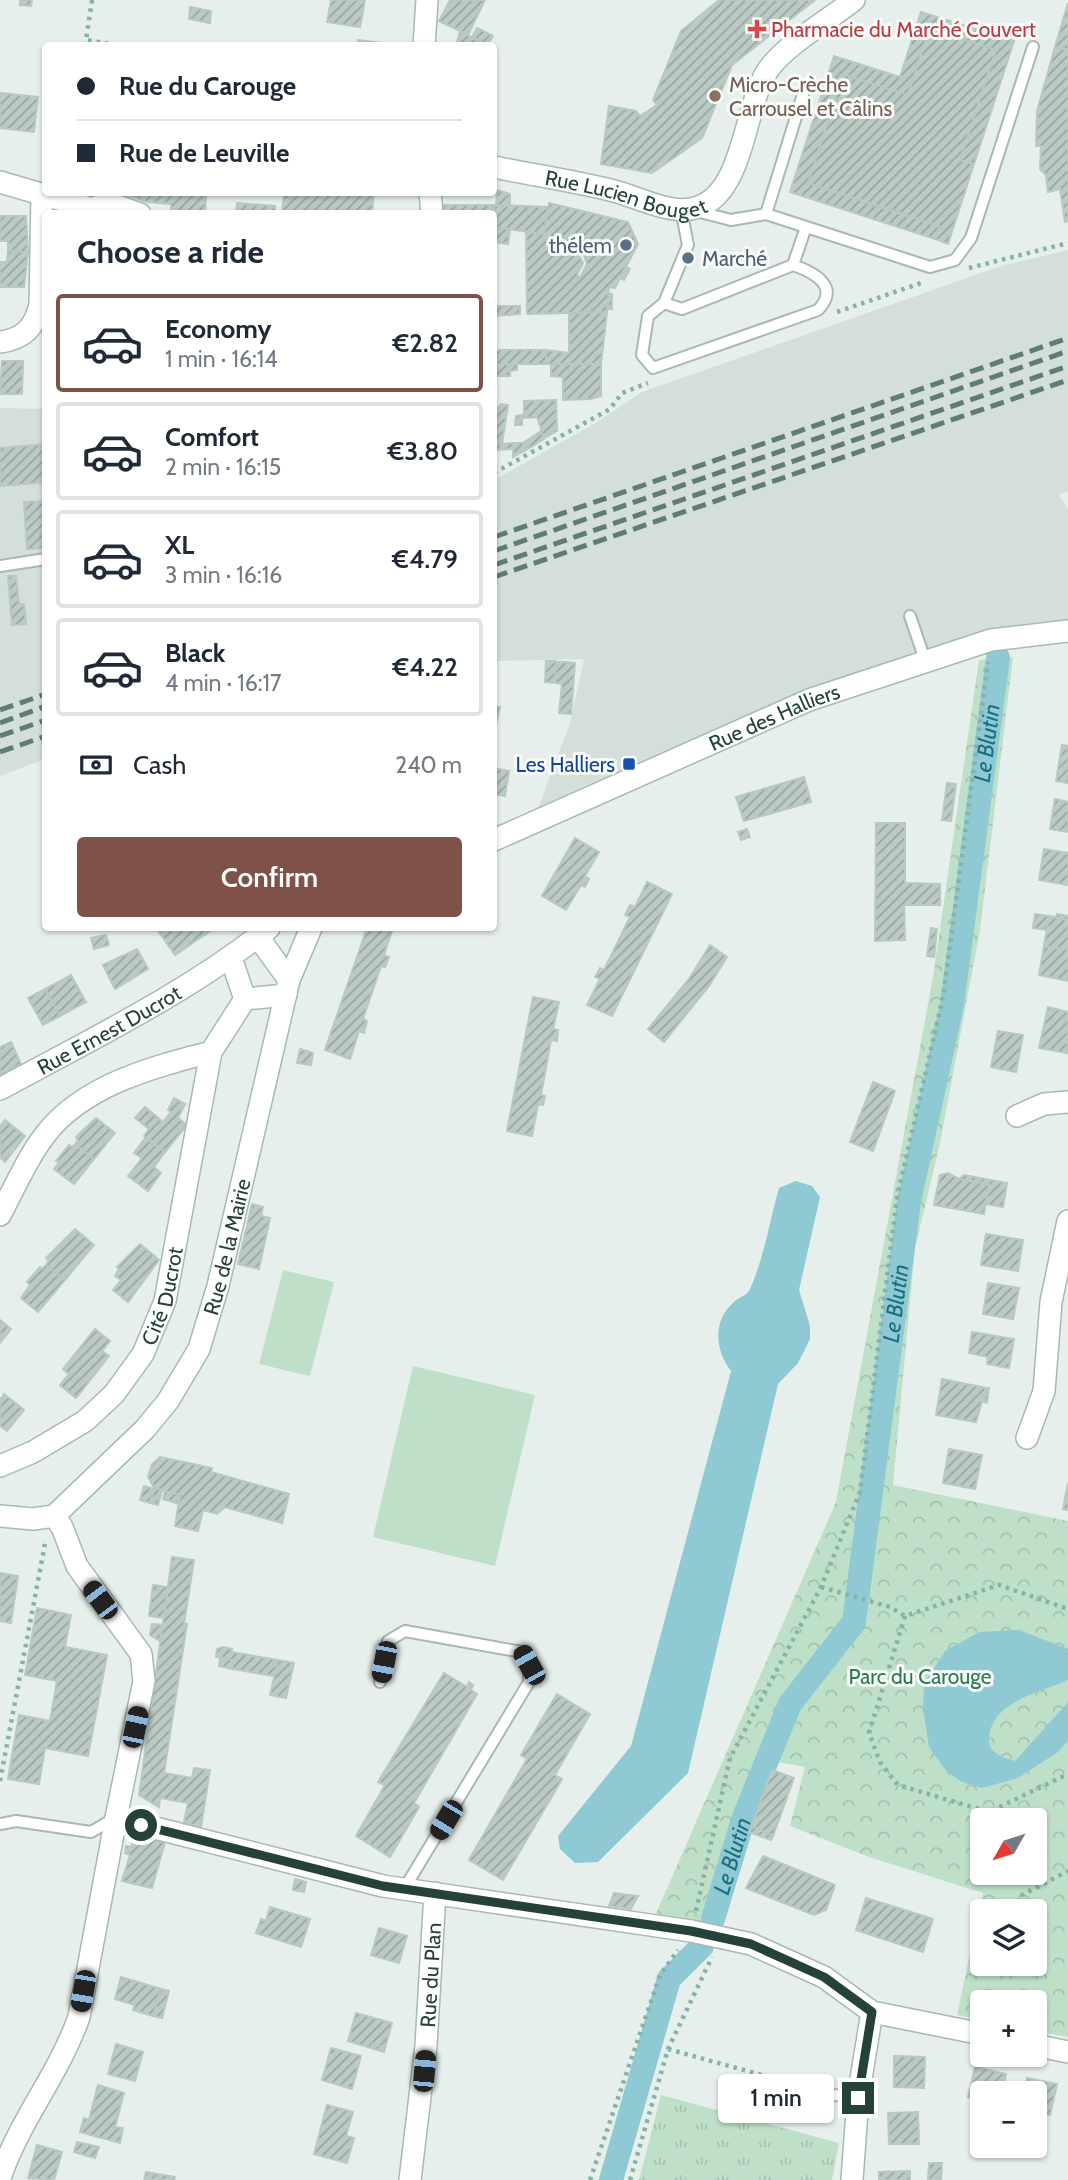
<!DOCTYPE html>
<html lang="en">
<head>
<meta charset="utf-8">
<style>
	:root { --surface:#fff; --page:#f2f2f3; --text:#1f2937; --muted:#747a83; --line:#e0e1e3; --accent:#7f5249 }
	body { margin:0; font-family:Cabin,sans-serif; background:var(--page); color:var(--text); height:100vh; display:flex; flex-direction:column; font-size:26px; white-space:nowrap }
	* { box-sizing:border-box; margin:0 }
	p { font-size:23px; color:var(--muted) }
	.icon { flex:none; width:38px; height:38px; fill:none; stroke:currentColor; stroke-width:2; stroke-linecap:round; stroke-linejoin:round }
	.map { position:relative; flex:1; overflow:hidden }
	.drawer { position:absolute; left:42px; top:210px; width:455px; height:721px; display:flex; flex-direction:column; background:var(--surface); border-radius:7px; box-shadow:0 2px 5px #0004 }
	.drawer>* { flex:none }
	.banner { position:absolute; left:42px; top:42px; width:455px; height:154px; border-radius:7px; box-shadow:0 2px 5px #0004; display:grid; align-content:center; height:154px; padding:0 35px; background:var(--surface) }
	.needle { width:46px; rotate:231deg }
	.tools { position:absolute; left:970px; top:1808px; display:grid; gap:14px }
	.tools a { display:grid; place-items:center; width:77px; height:77px; border-radius:7px; background:var(--surface); box-shadow:0 2px 5px #0004; font-size:35px }
	.end { position:absolute; width:32px; height:32px; margin:-16px; border:9px solid #24423a; background:#fff; box-shadow:0 0 0 4px #fff }
	.from { border-radius:50% }
	.bubble { position:absolute; height:49px; border-radius:7px; background:var(--surface); box-shadow:0 2px 5px #0004; font-size:23px; font-weight:600; line-height:49px; text-align:center }
	.car { position:absolute; width:21px; height:42px; margin:-21px -10px; border-radius:9px; box-shadow:0 0 5px 2px #0007; background:linear-gradient(#222 24%,#8ab4d8 0 40%,#222 0 76%,#8ab4d8 0 86%,#222 0) }
	.banner b { display:flex; align-items:center; gap:24px; height:66px; font-size:26px }
	.banner b+b { border-top:2px solid var(--line) }
	.banner i { width:18px; height:18px; background:var(--text) }
	ul { padding:0; list-style:none }
	li { display:flex; align-items:center; gap:21px; height:98px; margin:0 14px 10px; padding:0 21px; border:4px solid var(--line); border-radius:7px }
	li div { flex:1 }
	li b { display:block; font-size:26px }
	li em { font-style:normal; font-weight:600 }
	li.on { border-color:var(--accent) }
	li>.icon { width:63px; height:63px; stroke-width:1.5 }
	h2 { padding:0 35px; font-size:32px; line-height:84px }
	.pay { display:flex; align-items:center; gap:18px; height:77px; padding:0 35px; font-size:26px }
	.pay p { margin-inline-start:auto }
	.cta { display:flex; gap:14px; margin-top:auto; padding:14px 35px }
	.cta a { flex:1; height:80px; border-radius:7px; background:var(--accent); color:#fff; font-size:28px; font-weight:600; line-height:80px; text-align:center }
	.map>svg:first-child { display:block }
</style>
</head>
<body>
<div class="map">
<svg width="1068" height="2180" viewBox="0 0 1068 2180">
	<defs>
		<pattern id="grass-tufts" width="24" height="20" patternUnits="userSpaceOnUse" patternTransform="scale(1.75)"><rect width="24" height="20" fill="#bfe0c8"/><path d="M3 7l-1-3M5 7V3M7 7l1-3M15 17l-1-3M17 17v-4M19 17l1-3" fill="none" stroke="#a4c1ad"/></pattern>
		<pattern id="park-crowns" width="20" height="18" patternUnits="userSpaceOnUse" patternTransform="scale(1.75)"><rect width="20" height="18" fill="#bfe0c8"/><path d="M2 6a3 3 0 1 1 6 0M12 15a3 3 0 1 1 6 0" fill="none" stroke="#a4c1ad"/></pattern>
		<pattern id="building-hatch" width="6" height="6" patternUnits="userSpaceOnUse" patternTransform="scale(1.75)"><rect width="6" height="6" fill="#bbcac4"/><path d="M-1 1l2-2M0 6l6-6M5 7l2-2" fill="none" stroke="#98a6a0"/></pattern>
	</defs>
	<rect width="100%" height="100%" fill="#e6efeb"/>
	<path fill="#d4dfda" d="M1068 250V491L1059 495 1068 510V625L939 646 800 691 537 811 570 723 584 659 494 661V480L599 421 642 392 1001 266Z
		M0 408 45 409V759L0 776Z"/>
	<path fill="url(#grass-tufts)" d="M661 2095 839 2143 832 2180H639Z"/>
	<path fill="url(#park-crowns)" fill-rule="evenodd" d="M1013 657 980 930 940 1143 915 1248 893 1485 1068 1521V2037L1034 2031V2002H982V2020L957 2015 983 1893 869 1857 790 1826 805 1767 773 1761 722 1928 654 1918 836 1502 933 977 979 660ZM982 1820H1034V1872H982ZM982 1911H1034V1964H982Z"/>
	<path fill="#bfe0c8" d="M283 1270 334 1282 310 1376 259 1364Z
		M413 1366 535 1395 495 1566 373 1537Z"/>
	<path fill="#8ec9d4" d="M796 1181 812 1186 820 1197 799 1290 810 1326V1339L798 1363 778 1384 688 1773 598 1862 575 1863 560 1849 558 1836 631 1746 731 1371C715 1350 712 1321 734 1302 739 1297 748 1295 750 1289 764 1258 770 1220 779 1188Z
		M1019 1630 1068 1649V1680C1039 1693 992 1701 989 1738 988 1753 1002 1757 1015 1761L1068 1702V1741L1058 1752 1018 1778 982 1788 962 1782 947 1772 929 1747 923 1708 924 1683 946 1650 980 1632Z"/>
	<g fill="none" stroke-linecap="round" stroke-linejoin="round">
		<g stroke="#8ec9d4" stroke-width="24">
			<path id="s1" d="M713 1919 744 1817 790 1704 854 1622 909 1201 952 1005 998 658"/>
			<path d="M611 2180 669 1979 702 1946"/>
		</g>
	</g>
	<path fill="url(#building-hatch)" stroke="#b8c9c2" stroke-width="2" fill-rule="evenodd" d="M20 0H32L31 6 20 5Z
		M331 0H365L360 27 327 22Z
		M450 0H485L468 35 439 21Z
		M719 0H815L732 65 702 138 652 173 601 164 609 106 636 111 640 116 657 105 653 100 681 31Z
		M1068 3V50L1055 47Z
		M190 7 211 11 210 23 189 19Z
		M921 12 1014 41 974 164 960 160 996 50 929 29 908 95 843 74 808 183 939 226 935 239 790 192 834 56 900 77Z
		M477 28 493 36 488 45 472 37Z
		M929 29 996 50 960 160 974 164 948 244 935 239 939 226 808 183 843 74 908 95Z
		M460 31 468 35 488 46H456Z
		M358 40 388 44V46H357Z
		M1055 47 1068 50V221L1065 222 1060 189 1048 192 1046 175 1040 169 1041 146H1036L1037 111Z
		M0 93 38 97 34 132 0 128Z
		M497 190 510 194V206H496Z
		M119 192H199V195L206 196 205 214 171 211V204L147 202Z
		M284 192H374L372 214H282Z
		M237 203 275 206V214H236Z
		M549 203 628 222 638 244 615 288 609 287 607 312 527 314 526 231 544 234ZM562 247 583 252 587 264 580 278 577 275 583 263 579 256 561 252Z
		M443 205H494V227V214H443Z
		M494 205 548 207 544 234 494 227Z
		M0 216H26L28 252 8 251V241H0Z
		M496 228 510 229 508 244 494 242Z
		M8 251 28 252 24 287H0V262H7Z
		M626 267 630 269 624 280 620 278Z
		M609 293 612 294V309H608Z
		M494 306H520V314L494 316Z
		M607 312 601 364H546V350L569 353V313Z
		M501 350H546V364H494V352Z
		M2 361H23L22 394H0Z
		M494 364H517V370L510 371V376H494Z
		M551 364H601V396L591 399 563 400V377L551 376Z
		M556 400 557 431 544 438 537 417 524 418V401Z
		M501 404 508 405 502 444 494 445 495 411Z
		M522 415V425H515L516 416Z
		M541 431 544 439 524 451 523 443Z
		M513 443V449L494 450V445Z
		M513 443H523L524 451 513 457Z
		M46 444V482L0 486V448Z
		M46 501V548L27 549 24 502Z
		M8 576H16L19 604H24L26 624 12 625Z
		M546 661H556L555 683 545 682Z
		M556 661 575 663 571 714 559 713 562 684 555 683Z
		M494 706 500 707 494 735Z
		M1062 745 1068 746V783L1056 781Z
		M494 768 509 771 505 796 494 794Z
		M804 777 811 802 744 821 736 797Z
		M947 783 956 784 951 821 942 820Z
		M1055 799 1068 802V832L1050 829Z
		M876 823H905V883L940 884V905H904L905 940 875 941Z
		M747 829 750 837 741 840 738 832Z
		M575 838 599 852 585 876 589 879 585 887 581 885 566 910 542 896Z
		M1044 849 1068 853V885L1039 880Z
		M647 882 672 894 612 1016 587 1005 600 979 595 977 600 968 604 970 630 917 625 915 630 905 635 907Z
		M1035 914 1049 916 1047 930 1033 928Z
		M1057 914 1068 916V920L1056 918Z
		M1049 916 1068 920V950L1044 946Z
		M165 928H212L213 929 175 955 159 932Z
		M367 928H393L384 955 389 957 385 967 381 966 363 1019 367 1021 364 1033 359 1031 350 1059 325 1050Z
		M931 928 937 929 934 957 927 956Z
		M106 935 109 945 94 949 91 938Z
		M710 945 727 957 709 986 664 1042 648 1029 689 979Z
		M1044 946 1068 950V981L1039 975Z
		M137 949 148 969 115 989 103 965Z
		M71 975 86 1002 60 1016 45 989Z
		M45 989 60 1016 43 1025 28 998Z
		M533 997 559 1002 553 1029 558 1030 557 1041 551 1040 541 1095 545 1096 543 1105 538 1104 532 1136 507 1131Z
		M1048 1007 1068 1012 1067 1053 1039 1048Z
		M998 1031 1023 1035 1016 1072 991 1067Z
		M11 1042 21 1064 0 1075V1047Z
		M300 1049 313 1053 311 1065 297 1063Z
		M873 1082 895 1091 873 1151 850 1142Z
		M174 1098 185 1104 178 1118 187 1125 165 1152 144 1136 149 1129 135 1118 145 1107 163 1122 171 1112 168 1110Z
		M96 1118 115 1133 94 1159 75 1144 78 1140 76 1137Z
		M5 1120 25 1136 5 1162 0 1157V1126Z
		M146 1137 165 1152 154 1167 161 1173 148 1191 128 1176 142 1158 134 1153Z
		M75 1144 94 1159 74 1184 54 1169 59 1163 56 1161 69 1145 72 1147Z
		M948 1173 959 1179 989 1184 984 1214 934 1205 940 1175Z
		M964 1175 1007 1183 1003 1207 986 1204 989 1184 959 1179Z
		M252 1204 263 1207 261 1216 270 1218 259 1269 238 1264Z
		M75 1229 94 1245 65 1280 46 1265 49 1261 46 1258Z
		M986 1234 1023 1240 1018 1271 981 1265Z
		M140 1244 159 1260 128 1302 113 1290 121 1280 115 1276 119 1269 117 1267Z
		M46 1265 65 1280 38 1312 21 1298 30 1285 27 1282 40 1267 42 1269Z
		M988 1283 1019 1288 1013 1319 983 1314Z
		M0 1320 11 1329 0 1343Z
		M95 1329 110 1341 102 1351 109 1356 76 1398 60 1385 69 1374 63 1369Z
		M972 1332 1014 1339 1009 1368 987 1364 988 1357 969 1353Z
		M942 1379 986 1388 976 1422 936 1415Z
		M986 1388H989L987 1403 984 1402Z
		M4 1394 24 1410 7 1431 0 1426V1400Z
		M949 1449 982 1455 975 1489 943 1483Z
		M160 1457 212 1468 211 1472 289 1494 282 1523 225 1507 217 1514 203 1510 198 1531 175 1526 180 1495 154 1488 148 1477 152 1464Z
		M1068 1483V1510L1063 1509Z
		M144 1486 154 1489 150 1503 140 1500Z
		M154 1489 162 1490 158 1505 150 1503Z
		M165 1491 180 1495 179 1504 163 1499Z
		M172 1557 194 1560 184 1624H187L164 1773 192 1778 194 1768 210 1770 201 1827 184 1822 188 1803 160 1798 159 1807 139 1795Z
		M0 1573 18 1576 11 1623 0 1621Z
		M153 1585 168 1587 164 1618 149 1616Z
		M37 1608 71 1615 65 1647 107 1655 88 1756 45 1748 39 1784 8 1779 19 1715 50 1721 57 1681 25 1675Z
		M152 1624 162 1625 160 1641 150 1635Z
		M223 1647 232 1649 231 1652 278 1660 274 1676 232 1669 233 1660 216 1657 217 1649Z
		M220 1657 233 1660 232 1669 219 1666Z
		M278 1660 294 1663 286 1698 270 1695Z
		M444 1673 467 1687 469 1682 473 1685 471 1690 477 1694 414 1803 419 1807 390 1857 356 1836 385 1785 378 1782Z
		M557 1694 590 1714 555 1775 562 1779 503 1880 469 1860 527 1759 521 1755Z
		M772 1770 794 1778 773 1836 752 1826Z
		M752 1826 773 1836 771 1840 749 1832Z
		M135 1834 165 1842 152 1888 122 1881 130 1855 125 1853 126 1846 131 1847Z
		M763 1856 835 1885 826 1910 814 1915 746 1888Z
		M295 1879 306 1882 304 1892 293 1890Z
		M614 1893 638 1896 631 1909 609 1906Z
		M866 1898 933 1919 923 1952 856 1930Z
		M270 1907 310 1919 301 1947 256 1933 261 1919 266 1921Z
		M379 1928 407 1936 399 1963 371 1955Z
		M121 1977 161 1989 153 2016 133 2010 135 2005 115 1999Z
		M161 1989 169 1991 162 2018 153 2016Z
		M356 2013 392 2023 385 2048 372 2044 371 2048 348 2041Z
		M116 2044 143 2052 135 2081 108 2074Z
		M372 2044 385 2048 384 2052 371 2048Z
		M331 2048 361 2056 352 2089 322 2080Z
		M894 2056 925 2057 924 2088 894 2087Z
		M975 2067 1006 2074 1002 2093H982V2100L968 2097Z
		M1027 2078 1057 2084 1050 2115 1034 2112V2093H1024Z
		M98 2085 124 2093 115 2127 123 2128 120 2143 80 2132 84 2118 89 2120Z
		M327 2105 353 2112 346 2136 354 2138 347 2163 314 2154Z
		M918 2112 919 2144H889L888 2113Z
		M77 2142 99 2147 95 2158 74 2152Z
		M37 2145 62 2152 54 2180 28 2178Z
		M929 2163H942L941 2180H928Z
		M910 2171V2180H879V2172Z
		M146 2172 175 2177 174 2180H144Z"/>
	<g fill="none" stroke-linecap="round" stroke-linejoin="round">
		<g stroke="#a8b8b2" stroke-width="14">
			<path id="lane" d="M696 211 731 220 766 214 930 267 955 260 971 238 1033 47
				M766 214 804 91
				M793 265 806 227
				M664 303 682 309 793 265C816 273 840 287 818 310L653 368 642 355 648 316 664 303 688 245 681 209
				M0 566 46 559
				M910 616 925 660
				M380 1682 388 1641 405 1631 522 1652 529 1665V1682L404 1889
				M0 1824 16 1821 91 1832 115 1818
				M833 2095 858 2097"/>
		</g>
		<g stroke="#a8b8b2" stroke-width="24">
			<g id="street">
				<path d="M424 46 427 0"/>
				<path d="M0 182 93 209 107 202 140 214"/>
				<path d="M0 342C24 339 35 327 40 304L42 195"/>
				<path d="M231 958 245 999"/>
				<path d="M245 999 286 995"/>
				<path d="M1017 1116 1044 1104 1068 1102"/>
				<path d="M0 1215C14 1189 27 1158 45 1135 83 1085 153 1067 211 1052"/>
				<path d="M1027 1438 1044 1391 1051 1302 1068 1221"/>
				<path id="s2" d="M0 1466 33 1452 85 1421 114 1394 143 1354 165 1301 211 1052 245 999"/>
				<path d="M54 1516 62 1527 77 1566 141 1654 144 1681 116 1818 383 1886 691 1931 751 1944 824 1977 872 2012 982 2034"/>
				<path d="M1034 2045 1068 2052"/>
				<path d="M0 2178C19 2121 59 2074 79 2017L116 1818"/>
				<path id="s3" d="M410 2180 426 2046 435 1893"/>
			</g>
		</g>
		<g stroke="#a4bbb3" stroke-width="24">
			<g id="secondary">
				<path id="s4" d="M494 167C533 175 574 181 614 191 637 197 667 213 691 209 745 200 743 106 768 70 783 47 831 18 854 0"/>
				<path d="M430 192 432 214"/>
				<path id="s5" d="M494 840 809 700 991 640 1068 631"/>
				<path d="M258 937 289 980"/>
				<path id="s6" d="M0 1089C92 1039 187 993 269 928"/>
				<path id="s7" d="M0 1516 33 1519 54 1516 145 1429 168 1401 199 1349 218 1286 289 980 311 928"/>
				<path d="M852 2180 858 2097 872 2012"/>
			</g>
		</g>
		<path stroke="#86b3a5" stroke-width="4.5" stroke-dasharray="3.5 5" stroke-linecap="butt" d="M92 0 86 40 123 46
			M969 268 1068 243
			M837 312 924 282
			M494 473 610 409 622 393 648 383
			M821 1587 890 1607 905 1616 999 1585 1068 1609
			M905 1616 869 1733 880 1762 898 1785 989 1812 1068 1774
			M0 1781 45 1544
			M696 1911 730 1758 821 1587 860 1492 897 1197 943 997 988 662
			M1013 1911 1022 1895 1068 1871
			M997 1969 998 1964
			M668 2049 819 2091
			M590 2180 660 1975 678 1950
			M630 2180 668 2049 712 1957"/>
		<use href="#lane" stroke="#fff" stroke-width="10"/>
		<use href="#street" stroke="#fff" stroke-width="21"/>
		<use href="#secondary" stroke="#fff" stroke-width="21"/>
		<path stroke="#5f7d75" stroke-width="5" stroke-dasharray="14 7" stroke-linecap="butt" d="M494 537 1068 338
			M494 551 1068 351
			M494 565 1068 366
			M494 577 1068 380
			M0 710 46 694
			M0 723 46 706
			M0 736 46 720
			M0 752 46 736"/>
	</g>
	<g fill="none" stroke-linecap="round" stroke-linejoin="round">
		<path stroke="#24423a" stroke-width="9" d="M141 1825 383 1886 691 1931 751 1944 824 1977 872 2012 858 2098"/>
	</g>
	<path fill="#e0444e" stroke="#f7fbf9" stroke-width="2.5" d="M753.5 18.5h7v7h7v7h-7v7h-7v-7h-7v-7h7z"/>
	<circle fill="#8d6e63" stroke="#f7fbf9" stroke-width="2.5" cx="715" cy="96" r="7"/>
	<g fill="#5c6f8a" stroke="#f7fbf9" stroke-width="2.5">
		<circle cx="626" cy="245" r="7"/>
		<circle cx="688" cy="258" r="7"/>
	</g>
	<rect fill="#1a4fb4" stroke="#f7fbf9" stroke-width="2.5" x="622" y="757" width="14" height="14" rx="3.5"/>
	<g text-anchor="middle" dominant-baseline="central" stroke-width="6" stroke-linejoin="round" paint-order="stroke">
		<g font-size="21" fill="#be3a42" stroke="#f7fbf9" text-anchor="start">
			<text x="771" y="29">Pharmacie du Marché Couvert</text>
		</g>
		<g font-size="21" fill="#785e54" stroke="#f7fbf9" text-anchor="start">
			<text x="729" y="84">Micro-Crèche<tspan x="729" dy="24">Carrousel et Câlins</tspan></text>
		</g>
		<g font-size="21" fill="#24423a" stroke="#f7fbf9">
			<text stroke="none"><textPath href="#s4" startOffset="135">Rue Lucien Bouget</textPath></text>
			<text stroke="none"><textPath href="#s5" startOffset="306">Rue des Halliers</textPath></text>
			<text stroke="none"><textPath href="#s6" startOffset="124">Rue Ernest Ducrot</textPath></text>
			<text stroke="none"><textPath href="#s7" startOffset="383">Rue de la Mairie</textPath></text>
			<text stroke="none"><textPath href="#s2" startOffset="247">Cité Ducrot</textPath></text>
			<text stroke="none"><textPath href="#s3" startOffset="206">Rue du Plan</textPath></text>
		</g>
		<g font-size="21" fill="#4e5e75" stroke="#f7fbf9" text-anchor="end">
			<text x="612" y="245">thélem</text>
			<text x="702" y="258" text-anchor="start">Marché</text>
		</g>
		<g font-size="21" fill="#164399" stroke="#f7fbf9" text-anchor="end">
			<text x="615" y="764">Les Halliers</text>
		</g>
		<g font-size="21" fill="#2d7a4b" stroke="#f7fbf9">
			<text x="920" y="1676">Parc du Carouge</text>
		</g>
		<g font-size="23" font-style="italic" fill="#1c6f80" stroke="#f7fbf9">
			<text stroke="none"><textPath href="#s1" startOffset="1222">Le Blutin</textPath></text>
			<text stroke="none"><textPath href="#s1" startOffset="654">Le Blutin</textPath></text>
			<text stroke="none"><textPath href="#s1" startOffset="66">Le Blutin</textPath></text>
		</g>
	</g>
</svg>
<div class="tools">
<a><svg class="needle" viewBox="-14 -14 28 28"><path d="M0-13l5 13h-10z" fill="#e53935"/><path d="M0 13l5-13h-10z" fill="#747a83"/></svg></a>
<a><svg class="icon" aria-label="layers" viewBox="0 0 24 24"><path d="M12 4l9 5-9 5-9-5zM3 14l9 5 9-5"/></svg></a>
<a>+</a>
<a>−</a>
</div>
<i class="end from" style="left:141px;top:1825px"></i>
<i class="end" style="left:858px;top:2098px"></i>
<div class="bubble" style="left:718px;top:2074px;width:116px">1 min</div>
<i class="car" style="left:100px;top:1600px;rotate:323deg"></i>
<i class="car" style="left:384px;top:1662px;rotate:191deg"></i>
<i class="car" style="left:529px;top:1665px;rotate:331deg"></i>
<i class="car" style="left:135px;top:1727px;rotate:12deg"></i>
<i class="car" style="left:446px;top:1820px;rotate:211deg"></i>
<i class="car" style="left:83px;top:1991px;rotate:190deg"></i>
<i class="car" style="left:424px;top:2071px;rotate:5deg"></i>
<div class="banner">
<b><i class="from"></i>Rue du Carouge</b>
<b><i></i>Rue de Leuville</b>
</div>
<section class="drawer">
<h2>Choose a ride</h2>
<ul>
<li class="on"><svg class="icon" aria-label="car" viewBox="0 0 24 24"><path d="M5 17H2v-5l4-1 3-4h7l3 4 3 1v5h-3M9 17h6M6 11h13"/><circle cx="7" cy="17" r="2"/><circle cx="17" cy="17" r="2"/></svg><div><b>Economy</b><p>1 min · 16:14</p></div><em>€2.82</em></li>
<li><svg class="icon" aria-label="car" viewBox="0 0 24 24"><path d="M5 17H2v-5l4-1 3-4h7l3 4 3 1v5h-3M9 17h6M6 11h13"/><circle cx="7" cy="17" r="2"/><circle cx="17" cy="17" r="2"/></svg><div><b>Comfort</b><p>2 min · 16:15</p></div><em>€3.80</em></li>
<li><svg class="icon" aria-label="car" viewBox="0 0 24 24"><path d="M5 17H2v-5l4-1 3-4h7l3 4 3 1v5h-3M9 17h6M6 11h13"/><circle cx="7" cy="17" r="2"/><circle cx="17" cy="17" r="2"/></svg><div><b>XL</b><p>3 min · 16:16</p></div><em>€4.79</em></li>
<li><svg class="icon" aria-label="car" viewBox="0 0 24 24"><path d="M5 17H2v-5l4-1 3-4h7l3 4 3 1v5h-3M9 17h6M6 11h13"/><circle cx="7" cy="17" r="2"/><circle cx="17" cy="17" r="2"/></svg><div><b>Black</b><p>4 min · 16:17</p></div><em>€4.22</em></li>
</ul>
<div class="pay"><svg class="icon" aria-label="cash" viewBox="0 0 24 24"><path d="M3 7h18v10H3z"/><circle cx="12" cy="12" r="2"/></svg>Cash<p>240 m</p></div>
<div class="cta"><a>Confirm</a></div>
</section>
</div>
</body>
</html>
